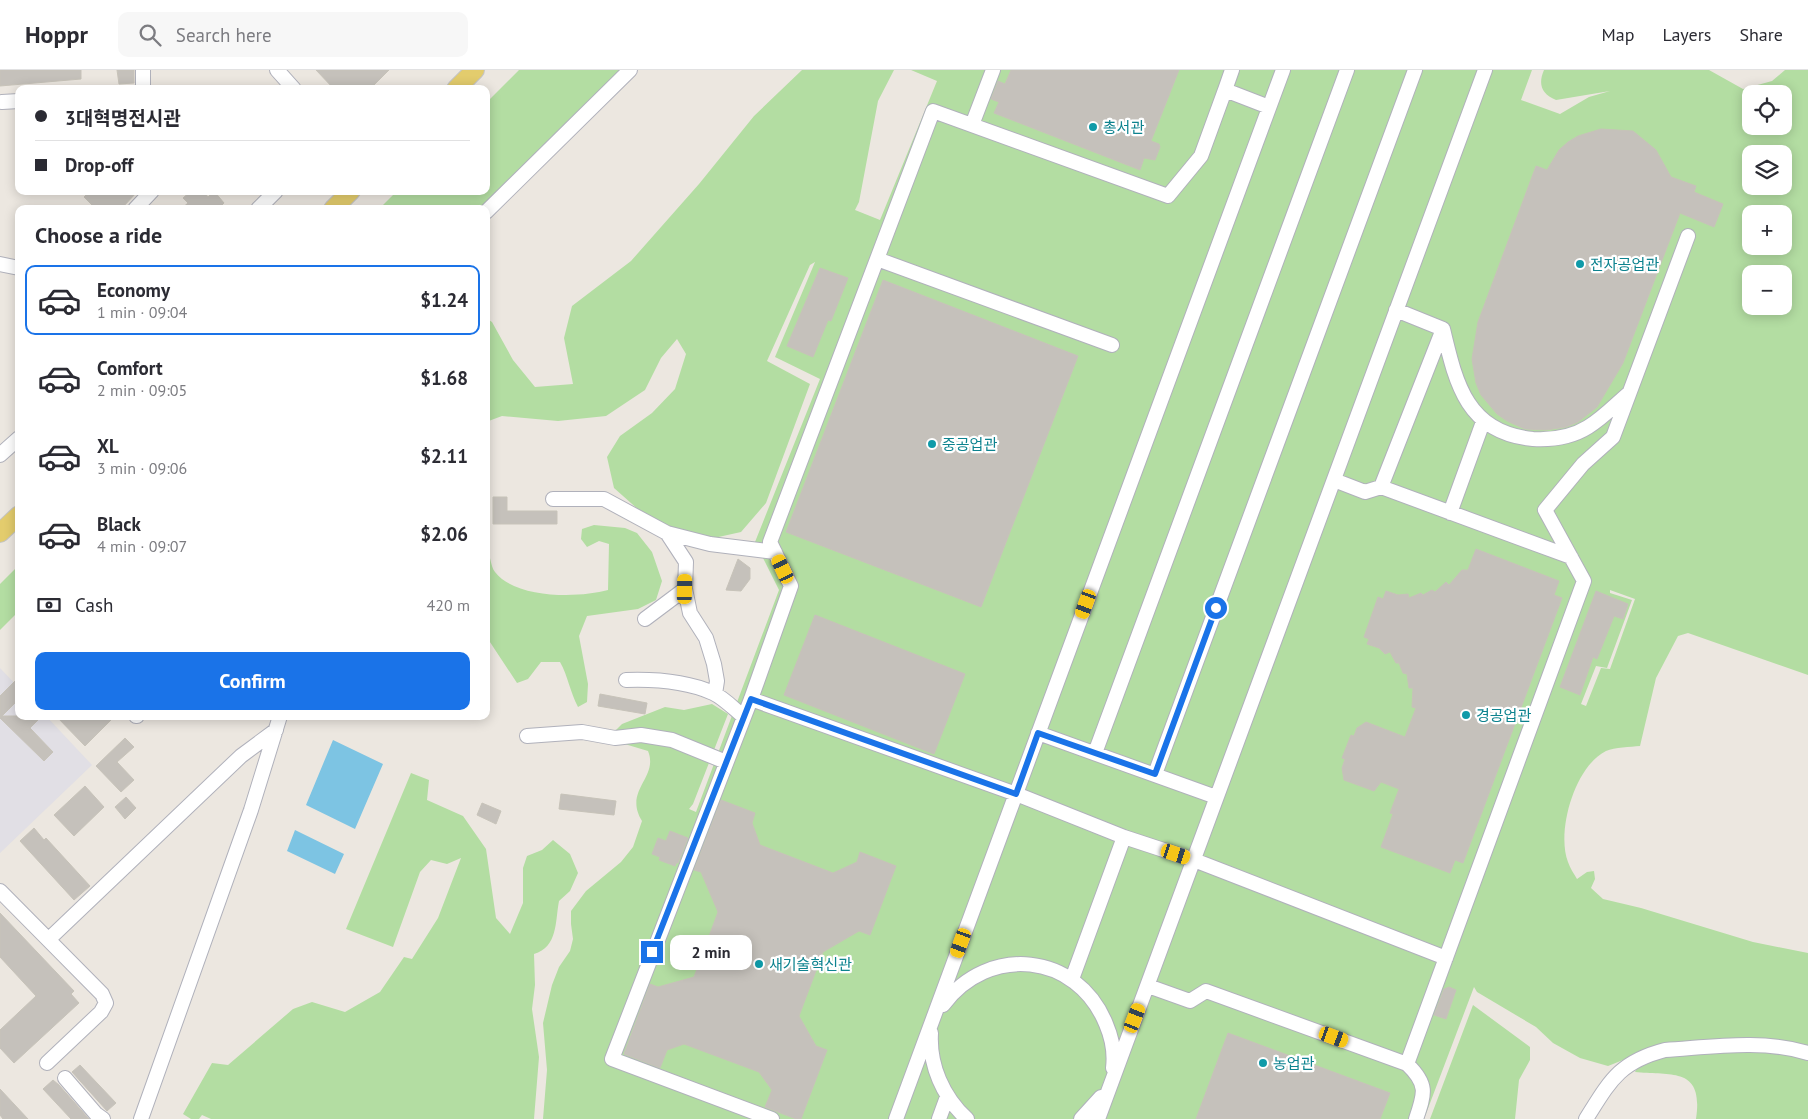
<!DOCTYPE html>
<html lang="en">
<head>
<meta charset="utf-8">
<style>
	:root { --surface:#fff; --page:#f7f7f7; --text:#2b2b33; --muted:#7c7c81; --line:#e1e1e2; --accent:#1a73e8 }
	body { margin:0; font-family:"PT Sans","Noto Sans KR",sans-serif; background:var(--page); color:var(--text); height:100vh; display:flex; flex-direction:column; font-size:19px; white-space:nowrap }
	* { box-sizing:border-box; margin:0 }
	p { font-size:16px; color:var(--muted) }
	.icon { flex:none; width:28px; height:28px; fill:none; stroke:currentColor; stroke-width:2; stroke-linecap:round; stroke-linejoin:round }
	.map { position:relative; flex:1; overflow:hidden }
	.details { position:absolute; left:15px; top:135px; width:475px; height:515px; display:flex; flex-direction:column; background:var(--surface); border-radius:10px; box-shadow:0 2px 12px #0003 }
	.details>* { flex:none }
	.hud { position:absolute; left:15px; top:15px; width:475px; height:110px; border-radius:10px; box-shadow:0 2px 12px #0003; display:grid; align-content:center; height:110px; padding:0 20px; background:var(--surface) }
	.tools { position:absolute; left:1742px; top:15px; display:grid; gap:10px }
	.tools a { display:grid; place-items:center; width:50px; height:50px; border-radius:10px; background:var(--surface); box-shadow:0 2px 12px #0003; font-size:25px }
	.end { position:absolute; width:22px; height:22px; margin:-11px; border:6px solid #1a73e8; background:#fff; box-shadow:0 0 0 2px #fff }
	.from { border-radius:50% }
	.bubble { position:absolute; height:35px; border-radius:10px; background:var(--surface); box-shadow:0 2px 12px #0003; font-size:16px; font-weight:700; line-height:35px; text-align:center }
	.car { position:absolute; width:15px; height:30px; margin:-15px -8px; border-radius:6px; box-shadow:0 0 4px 1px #0007; background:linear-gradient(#f5c518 24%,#345 0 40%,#f5c518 0 76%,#345 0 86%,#f5c518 0) }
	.hud b { display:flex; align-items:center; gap:18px; height:48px; font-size:19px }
	.hud b+b { border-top:1px solid var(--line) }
	.hud i { width:12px; height:12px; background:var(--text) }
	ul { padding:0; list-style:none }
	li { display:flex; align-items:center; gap:15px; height:70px; margin:0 10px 8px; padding:0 10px; border:2px solid transparent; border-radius:10px }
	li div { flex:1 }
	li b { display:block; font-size:19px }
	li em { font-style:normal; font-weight:700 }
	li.current { border-color:var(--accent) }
	li>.icon { width:45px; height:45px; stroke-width:1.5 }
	h2 { padding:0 20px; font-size:22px; line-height:60px }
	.pay { display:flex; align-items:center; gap:12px; height:55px; padding:0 20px; font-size:19px }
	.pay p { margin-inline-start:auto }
	.action { display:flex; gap:10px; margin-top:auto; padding:10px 20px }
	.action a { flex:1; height:58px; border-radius:10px; background:var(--accent); color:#fff; font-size:20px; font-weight:700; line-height:58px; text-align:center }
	header { display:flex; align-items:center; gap:30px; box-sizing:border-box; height:70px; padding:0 25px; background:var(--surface); border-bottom:1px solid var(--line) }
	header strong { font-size:24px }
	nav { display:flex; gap:28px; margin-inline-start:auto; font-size:18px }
	.search { width:350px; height:45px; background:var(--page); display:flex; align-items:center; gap:12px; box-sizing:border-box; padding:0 18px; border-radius:10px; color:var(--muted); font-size:19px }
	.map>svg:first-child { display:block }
</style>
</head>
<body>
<header>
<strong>Hoppr</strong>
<div class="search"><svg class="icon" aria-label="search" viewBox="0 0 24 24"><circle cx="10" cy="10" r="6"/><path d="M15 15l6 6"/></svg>Search here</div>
<nav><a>Map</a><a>Layers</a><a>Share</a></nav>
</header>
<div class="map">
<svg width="1808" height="1049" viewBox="0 0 1808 1049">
	<rect width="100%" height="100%" fill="#ece7e0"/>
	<path fill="#e1dfe5" d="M0 598 19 618V646H46L92 695 0 783Z"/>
	<path fill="#b3dda2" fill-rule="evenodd" d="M519 0H621L481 139H379L397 121H486V33Z
		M802 0H894L878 31 859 132 855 140 880 150 937 11 911 0H1532L1521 30 1560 44 1589 27 1610 21 1556 30C1541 24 1538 14 1544 0H1709L1743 19 1772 11 1785 0H1808V605L1688 563 1678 566 1656 608 1640 676C1630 677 1615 677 1606 681 1575 696 1556 761 1568 792 1570 798 1574 804 1577 809L1587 802 1594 801 1595 809 1591 818 1603 829 1641 838 1753 872 1808 883V977L1794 972 1769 971 1638 984 1608 996 1580 988 1553 973 1536 957 1477 922 1474 917 1424 1049H543L547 1000 543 953 552 915 559 897 570 881 573 869 571 854V841L586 821 621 792 633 777 642 751C623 720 659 708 648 681L618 672 614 662 622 654 665 637 684 640 712 634 728 644 693 734 689 739 696 742 779 520 755 472 820 309 775 287 815 192 810 195 767 291 810 314 766 433 741 462 714 468 667 458 649 449 614 418 607 387 620 366 652 343 675 319 686 284 677 269 661 288 645 320 606 346 558 351 502 346 486 352V248L492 252 513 290 535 317 573 314 564 268 572 236 631 191 699 114 754 46ZM1751 24H1784V56H1751ZM1751 84H1784V116H1751ZM1751 144H1784V176H1751ZM1751 204H1784V236H1751ZM1610 520 1635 529 1610 599 1601 598 1586 636 1581 634 1596 596 1607 598 1632 530 1610 523Z
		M594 455 625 458 637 463 652 482 662 511 656 530 638 539 587 546 579 566 588 614 587 632 578 637C570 622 568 606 560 592H541L528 609 517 613 486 566V541L488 538 486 529V478C491 484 490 496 495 502 516 529 579 528 608 520L609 474 599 471 587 477 581 469 582 459Z
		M19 495V541L0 560V514Z
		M411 703 429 710 427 730 463 746 486 779 496 848 510 864 523 833V798L527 786 542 780 553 770 570 784 578 803 570 821 559 831C555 852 558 877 534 884L535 915 532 939 539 987 534 1049H211L202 1045 199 1049H191L183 1044 212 993 228 995 293 939 312 932 345 942 380 922 404 887 412 889 438 848 461 788 447 794 431 790 420 802 393 877 346 859Z
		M1473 935 1530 977V990L1519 1010 1515 1049H1430Z
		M1766 980 1808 989V1049H1696C1704 996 1671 1006 1635 1002 1647 979 1741 980 1766 980Z"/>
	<path fill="#7dc4e3" d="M333 670 383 694 355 759 306 735Z
		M295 760 344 784 335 804 287 781Z"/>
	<path fill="#c5c1bb" stroke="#c7c3b9" d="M0 0H81V9L0 16Z
		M117 0H134V13L119 14Z
		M316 0H389L370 19H334Z
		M1011 0H1179L1151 71 1159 74 1160 77 1155 90 1144 88 1140 100 994 43 999 32 991 29 997 14 998 11 1005 14Z
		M1601 59 1633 61 1656 80 1671 107 1696 116 1694 122 1723 134 1714 157 1680 143 1623 293 1597 337 1578 352 1566 357 1546 360 1525 359 1507 351 1497 344 1481 325 1476 313 1472 289 1478 252 1536 96 1547 100 1559 80 1568 72 1578 66Z
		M90 121H138L121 139H96L84 127Z
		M191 121H203L208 127 214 121 224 133 218 139H181L188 133 183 128Z
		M820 198 848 208 831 251 828 250 813 287 787 276Z
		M883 210 1078 286 981 537 786 462Z
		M493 427H507V441H557V454H493Z
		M1476 479 1559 511 1554 525 1562 528 1463 793 1455 790 1450 803 1381 777 1393 744 1390 743 1399 719 1381 712 1374 721 1344 710 1342 698 1345 689 1342 688 1351 665 1354 666 1357 658 1366 652 1405 667 1416 638 1412 637 1413 618H1409L1407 604 1403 603 1399 593H1396L1390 582 1385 584 1379 578 1367 574 1369 569 1364 567 1378 527 1383 529 1386 521 1398 525 1408 524 1409 528 1421 523 1423 525 1432 520 1435 522 1446 512 1449 515 1462 500H1468Z
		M738 489 750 498V509L741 521 726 520Z
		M1596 521 1628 534 1623 549 1614 546 1597 589 1593 587 1580 625 1560 617Z
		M815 545 965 604 934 684 784 625Z
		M19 607V629L2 646H42L30 658 53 682 44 691 0 648V626Z
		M600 624 647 633 645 644 598 636Z
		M56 646H115L85 676Z
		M125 668 134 677 117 692 134 710 121 722 96 696Z
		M85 716 104 737 74 766 54 745Z
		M561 724 616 731 614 745 559 739Z
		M126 727 136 738 125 749 115 737Z
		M721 730 755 743 752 753 760 775 833 803 857 792 860 782 896 796 870 865 859 861 823 882 799 946 816 976 827 980 801 1049H796L765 1037 772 1020 759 1002 684 974 667 980 660 998 624 984 650 914 658 917 694 907 718 842 701 802 694 800Z
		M482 733 501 741 496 754 477 745Z
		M34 758 44 770 46 768 90 816 74 830 20 771Z
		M670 761 688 768 678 793H676L675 796 659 790 660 787 652 784 658 768 666 771Z
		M0 843 74 921 71 924 79 933 14 993 0 978V960L36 926 0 887Z
		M1449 917 1456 920 1446 949 1434 945 1444 919Z
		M1228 963 1390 1023 1380 1049H1196Z
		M80 995 116 1033 107 1041 72 1002Z
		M53 1010 59 1015 89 1049H71L43 1019Z
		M0 1019 28 1049H3L0 1045Z"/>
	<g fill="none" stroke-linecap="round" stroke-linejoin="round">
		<g stroke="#b0b1bb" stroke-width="16">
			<path id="minor" d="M277 0 294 19
				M1232 0 1225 20 1269 37
				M143 19V0
				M2 32 19 31
				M972 55 993 0
				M135 139 152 121
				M258 139 276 121
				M486 142 630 0
				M877 189 1112 275
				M0 194 19 198
				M1396 240 1443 259C1456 314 1467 363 1533 369 1551 370 1572 367 1588 357 1603 348 1616 334 1629 323
				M0 385 19 368
				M1334 410 1365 422 1381 417 1571 487
				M1381 417 1443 259
				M553 429H604L667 463 710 474 775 482
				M1450 443 1483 352
				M667 463 686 492 685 519 690 543 706 568 714 594 717 611 715 624
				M645 549 685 519
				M626 610C655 609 686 611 713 623 724 628 734 639 744 647
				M751 629 1016 724 1124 767 1194 790 1446 888
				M136 646H137
				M1038 663 1216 727
				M527 666 582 662 615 668 641 665 672 670 726 692
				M1095 683 1347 0
				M1155 704 1415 0
				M0 821 102 924 106 933 101 942 47 993
				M49 869 241 686 276 660
				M1072 909 1124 767
				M1148 916 1190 931 1206 921 1407 994C1428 1014 1425 1023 1416 1049
				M943 935C988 874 1077 882 1106 954 1112 968 1115 982 1113 998
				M931 963C929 995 943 1027 967 1049
				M1407 994 1584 511 1545 440 1583 394 1613 367 1688 166
				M65 1008 96 1044 103 1049
				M141 1049 251 740 280 646
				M772 1049 612 989 751 629 791 516 770 472 933 41 1168 126 1201 86 1225 20
				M896 1049 1283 0
				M939 1049 947 1027
				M1081 1049 1101 1027
				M1098 1049 1485 0
				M1586 1049C1610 1011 1619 992 1665 980 1712 977 1762 969 1808 983"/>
		</g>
		<g stroke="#c4c4c4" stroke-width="20">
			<path id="major" d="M456 19 475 0
				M333 139 351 121
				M0 463 19 445"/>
		</g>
		<use href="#minor" stroke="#fff" stroke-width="14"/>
		<use href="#major" stroke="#e3cc6d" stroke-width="18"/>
	</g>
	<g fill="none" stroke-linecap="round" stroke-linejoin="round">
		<path stroke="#1a73e8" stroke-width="6" d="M652 882 751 629 1016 724 1038 663 1155 704 1216 538"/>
	</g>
	<g fill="#0f9aa8" stroke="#fff" stroke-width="2">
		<circle cx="1093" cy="57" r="5"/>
		<circle cx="1580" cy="194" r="5"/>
		<circle cx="932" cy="374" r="5"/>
		<circle cx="1466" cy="645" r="5"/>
		<circle cx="759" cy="894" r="5"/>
		<circle cx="1263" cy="993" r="5"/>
	</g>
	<g text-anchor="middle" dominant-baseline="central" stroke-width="4.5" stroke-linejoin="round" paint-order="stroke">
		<g font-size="15" fill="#0d838f" stroke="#fff" text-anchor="start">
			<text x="1103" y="57">총서관</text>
			<text x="1590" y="194">전자공업관</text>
			<text x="942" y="374">중공업관</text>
			<text x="1476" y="645">경공업관</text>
			<text x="769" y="894">새기술혁신관</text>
			<text x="1273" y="993">농업관</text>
		</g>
	</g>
</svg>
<div class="tools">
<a><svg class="icon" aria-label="locate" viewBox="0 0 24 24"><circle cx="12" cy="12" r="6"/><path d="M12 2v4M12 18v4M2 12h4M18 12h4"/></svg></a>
<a><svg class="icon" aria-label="layers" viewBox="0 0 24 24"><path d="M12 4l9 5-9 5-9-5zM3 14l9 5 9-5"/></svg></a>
<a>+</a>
<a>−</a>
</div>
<i class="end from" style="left:1216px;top:538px"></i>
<i class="end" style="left:652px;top:882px"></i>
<div class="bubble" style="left:670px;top:865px;width:82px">2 min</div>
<i class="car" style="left:783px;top:499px;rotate:335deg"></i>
<i class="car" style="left:685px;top:519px;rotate:1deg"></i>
<i class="car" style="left:1086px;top:534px;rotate:200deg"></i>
<i class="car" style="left:1176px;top:784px;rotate:108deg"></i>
<i class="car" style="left:961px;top:873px;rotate:200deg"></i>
<i class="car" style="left:1135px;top:948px;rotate:21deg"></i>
<i class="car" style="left:1334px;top:967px;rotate:110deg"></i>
<div class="hud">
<b><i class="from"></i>3대혁명전시관</b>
<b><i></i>Drop-off</b>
</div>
<section class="details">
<h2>Choose a ride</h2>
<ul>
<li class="current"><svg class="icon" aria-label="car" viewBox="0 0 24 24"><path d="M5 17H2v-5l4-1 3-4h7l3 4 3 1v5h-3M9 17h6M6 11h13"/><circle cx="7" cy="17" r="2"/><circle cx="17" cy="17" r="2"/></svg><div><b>Economy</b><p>1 min · 09:04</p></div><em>$1.24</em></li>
<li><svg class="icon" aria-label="car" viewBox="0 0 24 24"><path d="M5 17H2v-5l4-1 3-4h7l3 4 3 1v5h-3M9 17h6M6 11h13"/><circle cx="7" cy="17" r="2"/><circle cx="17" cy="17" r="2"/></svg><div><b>Comfort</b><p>2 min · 09:05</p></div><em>$1.68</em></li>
<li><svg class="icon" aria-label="car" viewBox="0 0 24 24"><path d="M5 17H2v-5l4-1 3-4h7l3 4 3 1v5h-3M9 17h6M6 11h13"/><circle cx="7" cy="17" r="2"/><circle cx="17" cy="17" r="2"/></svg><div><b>XL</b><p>3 min · 09:06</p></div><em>$2.11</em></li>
<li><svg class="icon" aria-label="car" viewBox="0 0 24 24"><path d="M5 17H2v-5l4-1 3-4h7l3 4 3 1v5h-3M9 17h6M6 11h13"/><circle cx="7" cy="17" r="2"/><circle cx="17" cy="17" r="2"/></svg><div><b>Black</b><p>4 min · 09:07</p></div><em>$2.06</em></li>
</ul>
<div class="pay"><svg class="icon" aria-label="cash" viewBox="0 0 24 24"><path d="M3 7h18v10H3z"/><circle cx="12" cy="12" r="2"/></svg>Cash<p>420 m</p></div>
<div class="action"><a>Confirm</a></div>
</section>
</div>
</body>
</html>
